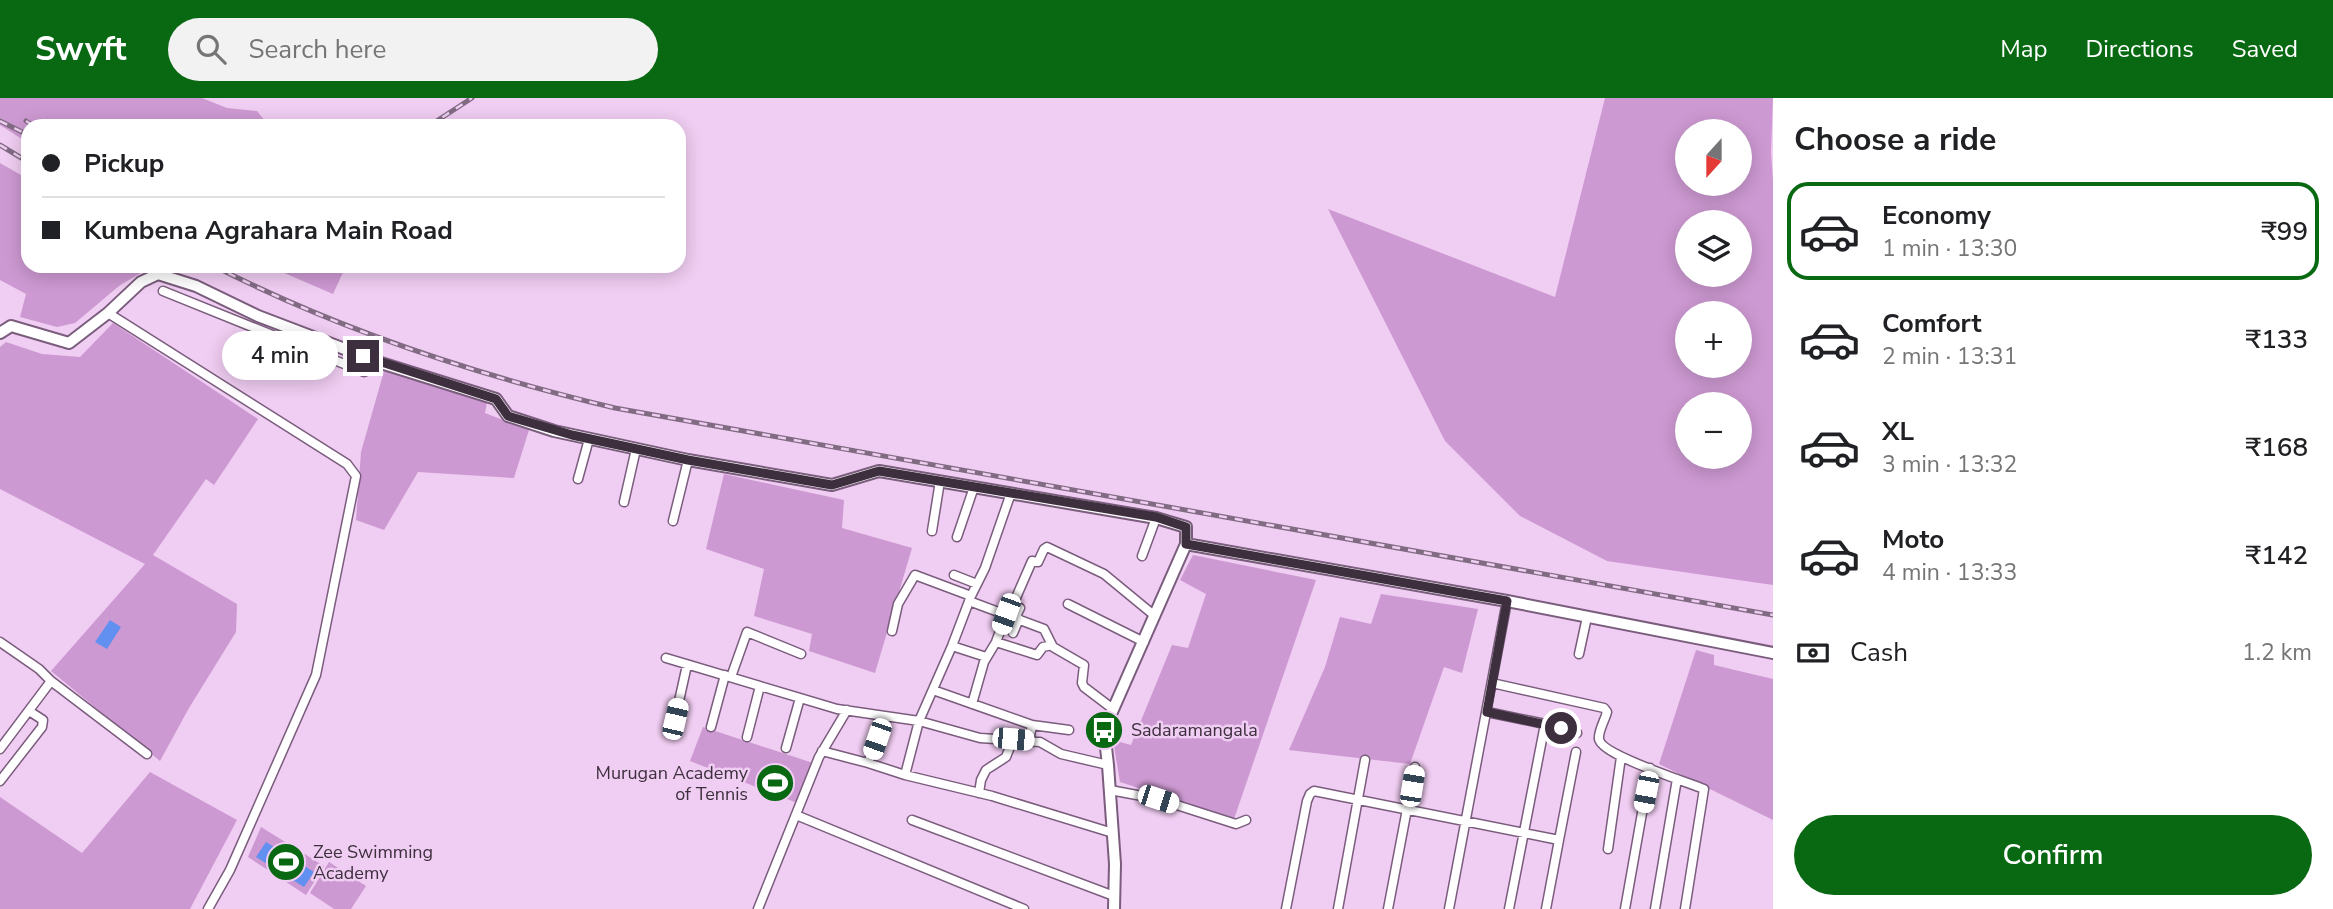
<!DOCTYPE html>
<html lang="en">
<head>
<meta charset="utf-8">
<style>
	:root { --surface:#fff; --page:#f2f2f2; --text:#202124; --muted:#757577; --line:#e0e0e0; --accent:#096913 }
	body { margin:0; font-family:"Nunito Sans",sans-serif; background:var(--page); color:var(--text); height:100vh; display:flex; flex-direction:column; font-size:26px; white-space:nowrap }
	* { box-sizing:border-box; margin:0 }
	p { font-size:23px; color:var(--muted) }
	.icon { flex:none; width:38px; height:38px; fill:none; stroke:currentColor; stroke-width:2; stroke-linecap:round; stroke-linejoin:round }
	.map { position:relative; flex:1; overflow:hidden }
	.details { display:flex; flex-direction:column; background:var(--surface); width:560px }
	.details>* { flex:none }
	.guide { position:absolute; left:21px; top:21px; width:665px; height:154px; border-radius:21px; box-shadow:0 4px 18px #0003; display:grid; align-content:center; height:154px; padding:0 21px; background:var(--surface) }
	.needle { width:46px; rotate:201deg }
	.tools { position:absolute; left:1675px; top:21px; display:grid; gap:14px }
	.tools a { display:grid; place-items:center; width:77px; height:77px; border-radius:50%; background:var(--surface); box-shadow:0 4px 18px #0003; font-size:35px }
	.end { position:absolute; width:32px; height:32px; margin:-16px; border:9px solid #3d2f3e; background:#fff; box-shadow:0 0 0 4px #fff }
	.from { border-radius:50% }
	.bubble { position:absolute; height:49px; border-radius:24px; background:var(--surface); box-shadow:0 4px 18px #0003; font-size:23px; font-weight:600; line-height:49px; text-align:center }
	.car { position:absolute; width:21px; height:42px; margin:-21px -10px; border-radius:9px; box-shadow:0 0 5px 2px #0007; background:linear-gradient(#fff 24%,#345 0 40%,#fff 0 76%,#345 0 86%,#fff 0) }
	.guide b { display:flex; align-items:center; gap:24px; height:66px; font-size:26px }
	.guide b+b { border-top:2px solid var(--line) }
	.guide i { width:18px; height:18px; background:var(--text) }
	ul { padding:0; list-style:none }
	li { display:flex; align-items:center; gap:21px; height:98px; margin:0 14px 10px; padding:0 7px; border:4px solid transparent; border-radius:21px }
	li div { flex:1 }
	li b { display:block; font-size:26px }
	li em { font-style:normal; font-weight:600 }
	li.on { border-color:var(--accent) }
	li>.icon { width:63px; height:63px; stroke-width:1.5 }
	h2 { padding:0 21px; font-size:32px; line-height:84px }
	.pay { display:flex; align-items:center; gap:18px; height:77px; padding:0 21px; font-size:26px }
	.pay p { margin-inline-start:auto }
	.button { display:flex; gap:14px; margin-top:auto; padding:14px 21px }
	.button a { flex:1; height:80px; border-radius:42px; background:var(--accent); color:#fff; font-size:28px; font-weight:600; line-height:80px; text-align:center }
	header { display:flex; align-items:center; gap:42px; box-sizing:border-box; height:98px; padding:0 35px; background:var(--accent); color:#fff }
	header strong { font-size:33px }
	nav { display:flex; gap:38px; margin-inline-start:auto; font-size:24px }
	.search { width:490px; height:63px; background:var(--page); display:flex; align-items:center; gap:18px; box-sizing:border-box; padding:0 24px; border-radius:38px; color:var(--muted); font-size:26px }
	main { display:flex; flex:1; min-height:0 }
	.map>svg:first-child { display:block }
</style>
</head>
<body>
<header>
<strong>Swyft</strong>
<div class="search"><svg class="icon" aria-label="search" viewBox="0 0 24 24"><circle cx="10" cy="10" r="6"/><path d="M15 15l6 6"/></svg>Search here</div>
<nav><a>Map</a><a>Directions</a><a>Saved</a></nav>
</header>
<main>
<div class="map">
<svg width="1773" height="811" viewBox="0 0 1773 811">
	<rect width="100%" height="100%" fill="#f0cdf2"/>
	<path fill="#cd99d2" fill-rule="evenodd" d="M0 0H202L227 10 257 13 269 28H28V45L0 27Z
		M1605 0H1773L1771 54 1773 83V487L1607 463 1520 418 1445 343 1328 111 1555 199ZM1687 33H1740V86H1687ZM1687 124H1740V177H1687ZM1687 215H1740V268H1687ZM1687 306H1740V359H1687Z
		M0 65 28 81V168H152L119 188 75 225 57 229 20 219 26 196 0 182Z
		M268 168H346L333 196Z
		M113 225 258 321 214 387 206 381 153 457 237 506 236 534 189 610 160 663 51 573 145 466 0 391V249L6 244 42 256 80 259Z
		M384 273 487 304 485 315 529 332 514 380 418 374 384 432 356 422 361 354Z
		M724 376 844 402 842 430 912 450 875 575 809 553 812 536 754 518 764 471 706 451Z
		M1193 457 1316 482 1234 721 1120 684 1113 642 1131 647 1172 547 1188 550 1206 496 1180 482Z
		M1381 496 1478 511 1462 575 1444 569 1410 666 1289 652 1325 569 1340 519 1371 526Z
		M1696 552 1714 557V567L1773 581V722L1659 666Z
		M703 629 813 665 797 705 690 663Z
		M150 674 237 722 190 811H0V699L82 755Z
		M261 729 324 768 306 797 248 759Z
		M329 764 366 788 351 811H334L310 795Z"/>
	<path fill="#6290f0" d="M110 522 121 529 107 551 95 544Z
		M266 744 314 774 304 789 256 759Z"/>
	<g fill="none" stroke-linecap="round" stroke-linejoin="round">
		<g stroke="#7a5c7d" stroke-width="11">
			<path id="street" d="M163 193 364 274 384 266
				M108 215 347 366 356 378 316 577 230 772 208 811
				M578 381 589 341
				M624 404 636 351
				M673 423 688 362
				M932 433 940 383
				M957 439 974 389
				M1142 458 1156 420
				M954 477 977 486
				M969 503 1044 531 1053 549 1084 567 1082 585 1084 589 1113 611
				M1068 506 1144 544
				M1004 515 1009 505 1015 502 1032 463 1038 464 1044 451 1047 449 1104 476 1155 518
				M1015 520 1020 510
				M892 533 898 506 915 477 971 498
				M1013 535 1019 521
				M0 544 39 571 51 583 0 651
				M996 544 1037 557 1043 549 1052 547
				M952 548 986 559
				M1579 556 1587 519
				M666 560 837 611 919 623 980 640 1040 644 1061 656 1108 667
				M731 579 747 534 801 556
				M51 583 147 656
				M1492 585 1604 610 1607 614C1605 622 1598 633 1599 641 1601 657 1687 684 1704 691L1685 811
				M933 592 1032 627 1029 643
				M972 606 984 564 996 544 1006 517
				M1487 614 1545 626 1509 811
				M675 621 687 567
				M1545 626 1577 635
				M1032 627 1069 632
				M711 629 725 577
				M747 639 760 588
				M786 650 800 600
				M822 653 868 665 905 677 992 698 1113 735
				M868 665 885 618
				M905 677 919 623 952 548 971 498 985 470 1011 395
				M0 683 42 629 43 622 29 613
				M1110 692 1158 701 1236 726 1246 722
				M979 695 981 682 986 672 1006 659 1013 641
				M796 717 1024 811
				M912 722 1114 798
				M1559 742 1576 654
				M1608 751 1621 659
				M758 811 819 659 847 612
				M1286 811 1307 703 1310 696 1314 693 1559 742 1546 811
				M1338 811 1365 662
				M1388 811 1415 669
				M1449 811 1507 503
				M1625 811 1650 670
				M1655 811 1677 681"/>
		</g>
		<g stroke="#7a5c7d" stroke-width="14">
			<path id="secondary" d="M0 235 11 228 69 245 108 215 141 184 158 176 196 188 258 218 384 266 496 301 508 318 554 333 688 362 832 387 879 373 1156 420 1186 429V446L1104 632 1108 667 1115 766 1114 811
				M1186 446 1507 503 1773 555"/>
		</g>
		<use href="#street" stroke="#fff" stroke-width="8"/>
		<use href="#secondary" stroke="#fff" stroke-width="10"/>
		<g stroke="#816b83" stroke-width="5">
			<path id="rail" d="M0 23 28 37
				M26 23 34 28
				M429 28 472 0
				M0 47 28 64
				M214 168C341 233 477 277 615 310L1773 517"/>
		</g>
		<use href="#rail" stroke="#f0cdf2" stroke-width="2.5" stroke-dasharray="8" stroke-linecap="butt"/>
	</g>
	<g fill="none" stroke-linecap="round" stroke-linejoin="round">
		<path stroke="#3d2f3e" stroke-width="9" d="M363 258 496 301 508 318 572 337 688 362 832 387 879 373 1156 419 1186 429V446L1507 503 1487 614 1561 630"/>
	</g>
	<defs>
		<g id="bus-disc" transform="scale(2.0125)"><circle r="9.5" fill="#096913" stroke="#f0cdf2"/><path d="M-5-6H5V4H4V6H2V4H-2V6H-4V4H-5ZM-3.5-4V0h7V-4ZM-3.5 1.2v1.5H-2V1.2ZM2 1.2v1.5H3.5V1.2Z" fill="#fff"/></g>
		<g id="stadium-disc" transform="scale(2.0125)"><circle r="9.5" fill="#096913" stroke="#f0cdf2"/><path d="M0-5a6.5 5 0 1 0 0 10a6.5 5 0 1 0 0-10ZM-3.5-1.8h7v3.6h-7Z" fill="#fff"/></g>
	</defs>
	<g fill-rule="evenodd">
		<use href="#bus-disc" x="1104" y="632"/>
		<use href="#stadium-disc" x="775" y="685"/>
		<use href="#stadium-disc" x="286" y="764"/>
	</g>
	<g text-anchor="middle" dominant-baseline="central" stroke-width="5" stroke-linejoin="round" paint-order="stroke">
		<g font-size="18" fill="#3d2f3e" stroke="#f0cdf2" text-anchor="start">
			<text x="1131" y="632">Sadaramangala</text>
			<text x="748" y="675" text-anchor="end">Murugan Academy<tspan x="748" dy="21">of Tennis</tspan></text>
			<text x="313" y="754">Zee Swimming<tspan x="313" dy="21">Academy</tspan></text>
		</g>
	</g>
</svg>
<div class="tools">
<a><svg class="needle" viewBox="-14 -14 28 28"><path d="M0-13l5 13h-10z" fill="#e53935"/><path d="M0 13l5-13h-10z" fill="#757577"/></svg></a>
<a><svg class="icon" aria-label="layers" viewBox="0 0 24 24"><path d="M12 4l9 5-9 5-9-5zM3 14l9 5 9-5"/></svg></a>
<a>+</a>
<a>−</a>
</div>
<i class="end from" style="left:1561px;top:630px"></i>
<i class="end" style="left:363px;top:258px"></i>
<div class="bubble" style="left:222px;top:233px;width:116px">4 min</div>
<i class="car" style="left:1006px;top:516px;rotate:200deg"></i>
<i class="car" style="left:675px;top:621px;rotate:13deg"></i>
<i class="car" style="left:877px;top:641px;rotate:199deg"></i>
<i class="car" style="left:1013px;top:641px;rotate:95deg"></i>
<i class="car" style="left:1412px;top:688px;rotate:9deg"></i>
<i class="car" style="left:1646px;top:694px;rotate:191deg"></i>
<i class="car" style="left:1158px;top:701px;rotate:108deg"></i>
<div class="guide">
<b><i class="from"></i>Pickup</b>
<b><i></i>Kumbena Agrahara Main Road</b>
</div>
</div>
<section class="details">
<h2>Choose a ride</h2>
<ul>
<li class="on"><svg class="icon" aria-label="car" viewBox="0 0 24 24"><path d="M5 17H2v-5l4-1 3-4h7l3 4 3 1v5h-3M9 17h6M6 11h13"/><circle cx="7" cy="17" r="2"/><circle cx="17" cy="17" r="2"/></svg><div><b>Economy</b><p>1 min · 13:30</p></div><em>₹99</em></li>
<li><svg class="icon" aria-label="car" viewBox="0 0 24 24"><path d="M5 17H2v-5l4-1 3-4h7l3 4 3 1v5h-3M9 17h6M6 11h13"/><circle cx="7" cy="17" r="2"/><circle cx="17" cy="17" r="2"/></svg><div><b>Comfort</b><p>2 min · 13:31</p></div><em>₹133</em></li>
<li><svg class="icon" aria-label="car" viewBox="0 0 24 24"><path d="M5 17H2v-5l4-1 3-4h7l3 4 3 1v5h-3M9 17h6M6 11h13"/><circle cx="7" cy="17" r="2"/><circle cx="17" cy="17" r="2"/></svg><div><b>XL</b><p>3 min · 13:32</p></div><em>₹168</em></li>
<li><svg class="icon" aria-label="car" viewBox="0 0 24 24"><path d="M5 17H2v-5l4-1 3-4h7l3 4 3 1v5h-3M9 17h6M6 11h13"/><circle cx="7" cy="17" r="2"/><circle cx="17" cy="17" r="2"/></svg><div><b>Moto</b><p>4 min · 13:33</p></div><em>₹142</em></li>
</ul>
<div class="pay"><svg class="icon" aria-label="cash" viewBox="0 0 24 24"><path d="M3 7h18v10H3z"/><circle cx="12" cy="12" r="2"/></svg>Cash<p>1.2 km</p></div>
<div class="button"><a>Confirm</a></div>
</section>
</main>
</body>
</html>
